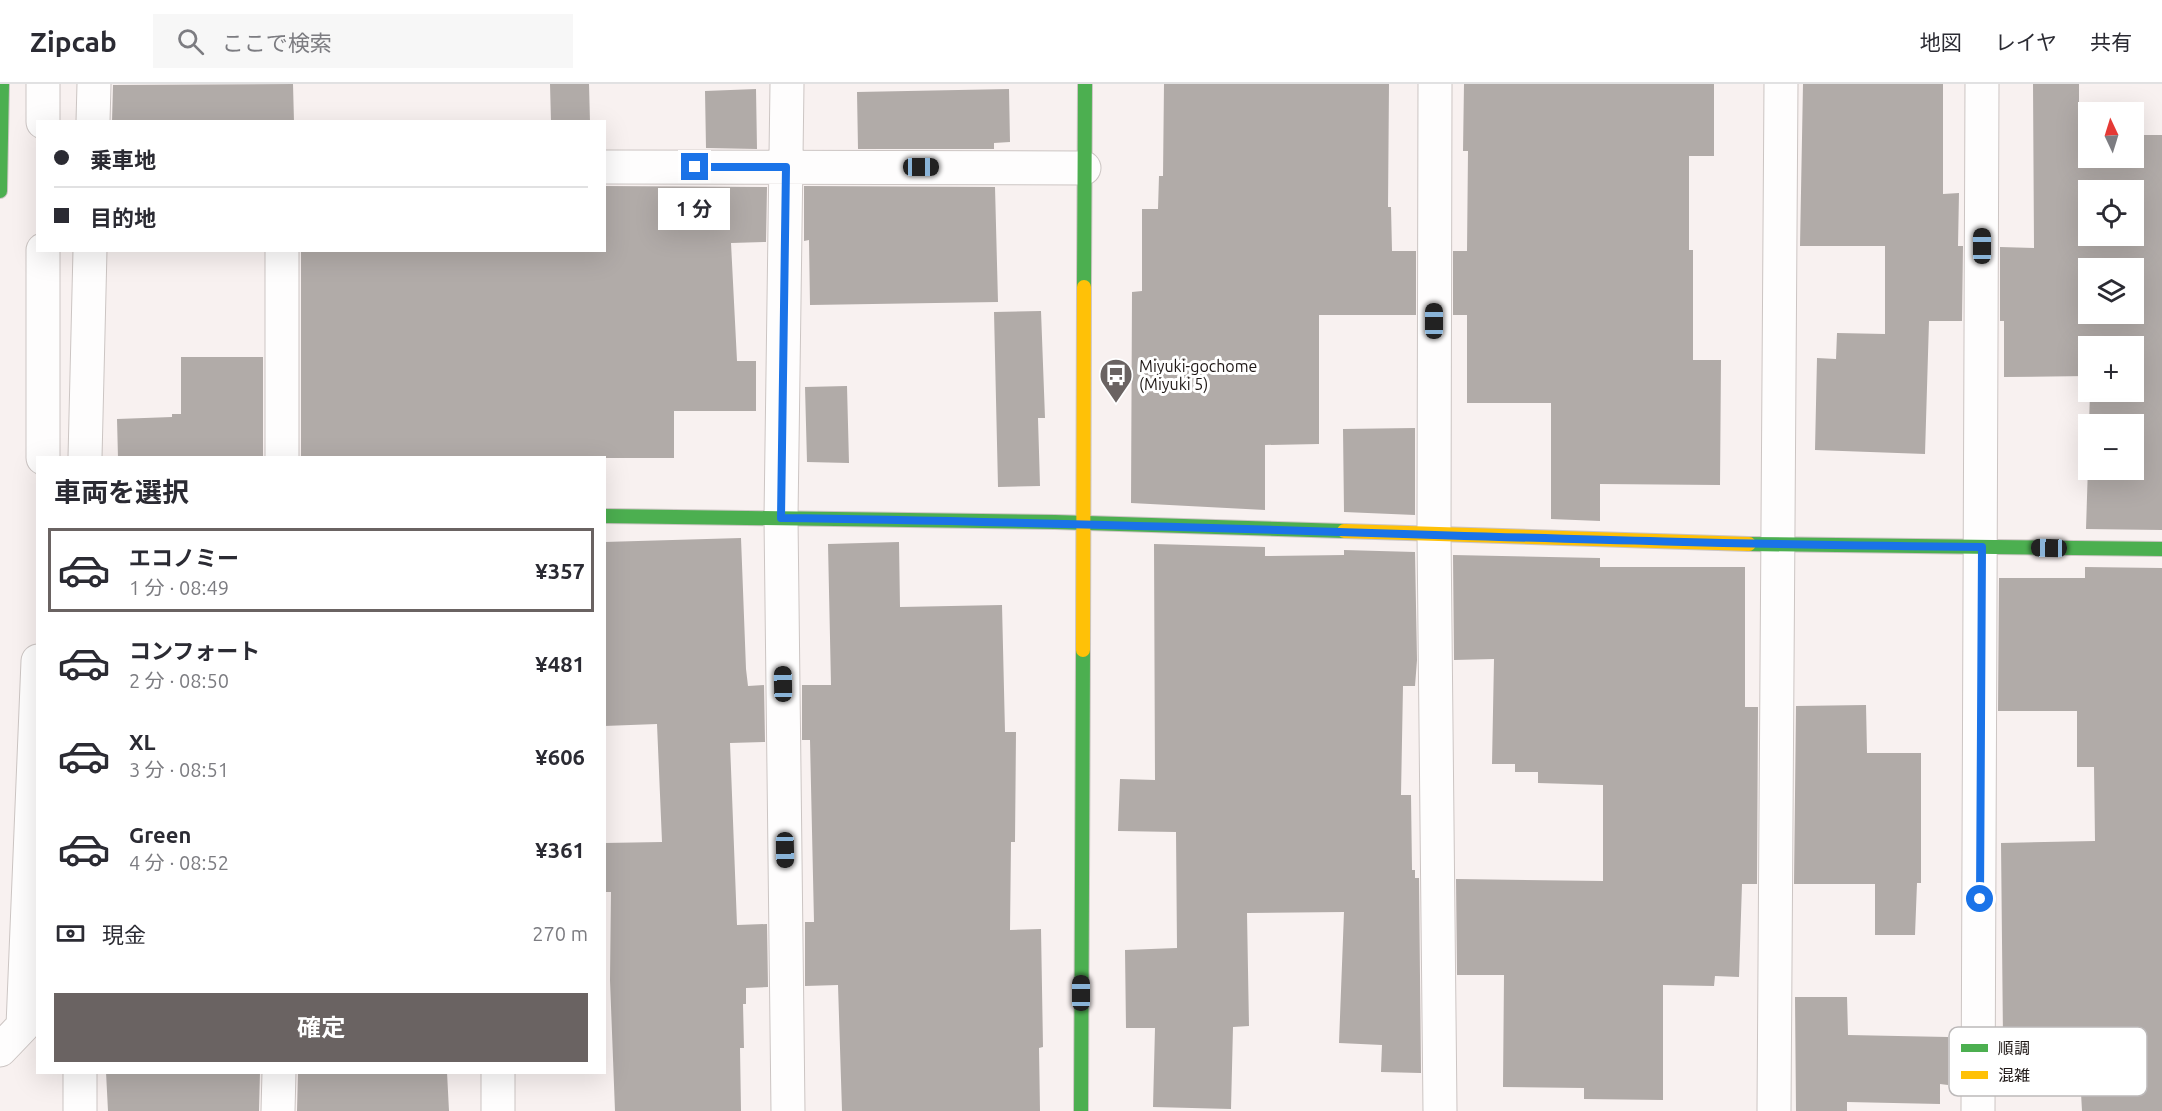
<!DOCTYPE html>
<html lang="ja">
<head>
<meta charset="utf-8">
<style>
	:root { --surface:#fff; --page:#f7f7f7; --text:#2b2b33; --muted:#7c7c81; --line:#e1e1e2; --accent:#6a6362 }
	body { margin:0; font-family:Ubuntu,"Noto Sans JP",sans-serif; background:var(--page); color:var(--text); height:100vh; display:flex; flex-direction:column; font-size:22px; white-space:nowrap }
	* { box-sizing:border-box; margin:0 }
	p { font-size:20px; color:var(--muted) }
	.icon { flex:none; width:33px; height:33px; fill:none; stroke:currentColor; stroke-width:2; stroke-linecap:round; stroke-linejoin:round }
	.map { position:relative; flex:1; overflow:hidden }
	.sheet { position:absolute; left:36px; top:372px; width:570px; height:618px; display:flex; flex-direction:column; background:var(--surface); border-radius:0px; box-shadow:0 6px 24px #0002 }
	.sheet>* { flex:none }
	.top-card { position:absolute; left:36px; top:36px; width:570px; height:132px; border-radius:0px; box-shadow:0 6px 24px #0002; display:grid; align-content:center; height:132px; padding:0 18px; background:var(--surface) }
	.needle { width:39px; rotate:356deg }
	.tools { position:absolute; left:2078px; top:18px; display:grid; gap:12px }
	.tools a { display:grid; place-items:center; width:66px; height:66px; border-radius:0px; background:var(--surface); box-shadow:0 6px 24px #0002; font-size:30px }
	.end { position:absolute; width:27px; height:27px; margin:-14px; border:8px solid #1a73e8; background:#fff; box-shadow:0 0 0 3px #fff }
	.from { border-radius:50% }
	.bubble { position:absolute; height:42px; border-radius:0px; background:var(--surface); box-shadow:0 6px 24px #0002; font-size:20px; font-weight:700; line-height:42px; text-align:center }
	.car { position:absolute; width:18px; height:36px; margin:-18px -9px; border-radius:8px; box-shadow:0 0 4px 2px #0007; background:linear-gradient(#222 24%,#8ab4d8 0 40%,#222 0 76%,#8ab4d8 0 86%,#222 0) }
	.top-card b { display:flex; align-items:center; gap:21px; height:57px; font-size:22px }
	.top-card b+b { border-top:2px solid var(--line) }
	.top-card i { width:15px; height:15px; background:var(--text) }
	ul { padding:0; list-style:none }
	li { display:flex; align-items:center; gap:18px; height:84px; margin:0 12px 9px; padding:0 6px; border:3px solid transparent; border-radius:0px }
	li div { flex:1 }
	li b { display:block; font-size:22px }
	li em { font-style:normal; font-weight:700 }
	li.current { border-color:var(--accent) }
	li>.icon { width:54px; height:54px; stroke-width:1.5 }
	h2 { padding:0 18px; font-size:27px; line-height:72px }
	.pay { display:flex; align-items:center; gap:15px; height:66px; padding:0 18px; font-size:22px }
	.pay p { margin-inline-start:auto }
	.button { display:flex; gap:12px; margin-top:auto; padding:12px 18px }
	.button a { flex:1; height:69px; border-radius:0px; background:var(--accent); color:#fff; font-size:24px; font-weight:700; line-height:69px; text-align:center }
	header { display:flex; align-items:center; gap:36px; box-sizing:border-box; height:84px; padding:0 30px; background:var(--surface); border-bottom:2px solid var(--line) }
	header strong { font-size:28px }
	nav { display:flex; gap:33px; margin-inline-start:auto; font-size:21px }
	.search { width:420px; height:54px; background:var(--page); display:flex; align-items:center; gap:15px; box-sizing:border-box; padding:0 21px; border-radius:0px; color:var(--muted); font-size:22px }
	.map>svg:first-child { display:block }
</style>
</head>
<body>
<header>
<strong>Zipcab</strong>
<div class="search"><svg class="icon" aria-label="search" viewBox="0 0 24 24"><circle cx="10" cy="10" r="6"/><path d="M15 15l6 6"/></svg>ここで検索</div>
<nav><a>地図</a><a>レイヤ</a><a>共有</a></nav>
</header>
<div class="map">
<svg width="2162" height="1027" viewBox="0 0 2162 1027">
	<rect width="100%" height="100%" fill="#f8f1f0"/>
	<path fill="#b1aba8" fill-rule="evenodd" d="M293 0 294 38H112L113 1Z
		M550 0H589L590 38H551Z
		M1164 0H1389L1388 123H1391L1392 167H1416V231H1319V360L1265 361V426L1131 419 1132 208 1142 207V125H1158L1159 92H1163Z
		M1464 0H1714V72H1689V166H1693V276H1721L1720 401 1600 400V437L1551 435V319H1467V231H1453V167H1467L1468 67H1463Z
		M1803 0H1943V110L1959 109 1958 162H1963L1962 237H1929L1925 370 1815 366 1817 274 1836 275 1837 249 1885 250V162H1800Z
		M2033 0H2079V34H2088V74H2133V51H2162V446L2086 445 2088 382V386H2133V340H2089L2090 308H2133V262H2088V292L2004 293V237H2000V163L2034 164ZM2088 106H2133V152H2088ZM2088 184H2133V230H2088Z
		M756 5 757 65 706 64 705 7Z
		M1009 5 1010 58 994 59V65H858L857 8Z
		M604 102 767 103 766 158 731 159 737 277H756V327H674V374H301V166H604Z
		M804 102 995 103 998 218 810 221 809 156 804 157Z
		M1041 227 1045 334H1038L1040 402 998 403 994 228Z
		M181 273H263V374H118L117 335 172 333V330H181Z
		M847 302 849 379 807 378 805 303Z
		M1415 344V431L1344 428 1343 345Z
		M741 454 746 585 748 602 764 601 765 658 730 659 737 841 767 840 768 903 746 904V920H743L744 964H740L741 1027H615L610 896 611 808H604V759L662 758 657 640 604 642V458Z
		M899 458 900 523 1002 521 1005 648H1016L1015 758H1011L1010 846 1041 845 1043 963 1039 964 1040 1027H842L838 901 805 902V838H814L810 656H802V601H831L828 460Z
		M1154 460 1265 463V472L1344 471V466L1415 468 1417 576 1415 602H1403L1401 711H1411L1412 786H1415V794H1419L1421 989 1381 988 1382 961 1339 959 1344 828 1247 829 1249 942 1233 943 1231 1025 1153 1023 1155 944H1126L1125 866 1177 864 1176 748 1118 747 1120 695 1155 696Z
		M1453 471 1600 474V483H1745V623H1758L1757 800H1742L1739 893 1715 892 1714 902 1663 901V1016L1584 1015V1004L1503 1003 1504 891H1457L1456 795 1603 797V701L1538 699V688H1515V680H1492L1494 575 1454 576Z
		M2085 483 2162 484V1027H2082L2078 955H2003L2001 759 2095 757 2094 683H2077V627H1998L1999 494H2085Z
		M1866 621 1867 669H1921V799H1917L1915 851H1875V800H1794L1796 622Z
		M1795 913H1847L1848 951 1948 953V1001L1940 1000V1020L1847 1018V1027H1796Z
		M106 988H260L259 1027H108Z
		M298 988H447L449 1027H297Z"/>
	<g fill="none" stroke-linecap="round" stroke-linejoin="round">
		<g stroke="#ccc5c3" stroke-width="35">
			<path id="street" d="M43 0V38
				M787 0 781 434 788 1027
				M1435 0 1434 450 1440 1027
				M93 38 94 0
				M604 83 1084 84
				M43 166V374
				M282 166V374
				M85 374 90 166
				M0 966 23 942 38 577
				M80 1027V988
				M278 1027 279 988
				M498 1027V988
				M1774 1027 1781 0
				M1978 1027 1982 0"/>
		</g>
		<g stroke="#ccc5c3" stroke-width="16">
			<path id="fast" d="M0 107 2 0
				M1084 203 1085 0
				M604 432 1055 438 1344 447
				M1749 460 2162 465
				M1081 1027 1083 566"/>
		</g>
		<g stroke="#ccc5c3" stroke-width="16">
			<path id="slow" d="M1344 447 1749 460
				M1083 566 1084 203"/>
		</g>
		<use href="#street" stroke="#fefdfd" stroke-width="33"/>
		<use href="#fast" stroke="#4caf50" stroke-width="14"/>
		<use href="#slow" stroke="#ffc107" stroke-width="14"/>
	</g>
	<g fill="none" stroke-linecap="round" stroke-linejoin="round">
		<path stroke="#1a73e8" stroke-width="8" d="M695 83H786L781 434C1181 439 1582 460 1982 463L1980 815"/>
	</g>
	<defs>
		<g id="bus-pin" transform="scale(1.725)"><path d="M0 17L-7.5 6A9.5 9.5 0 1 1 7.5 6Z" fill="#6a6362" stroke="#fff"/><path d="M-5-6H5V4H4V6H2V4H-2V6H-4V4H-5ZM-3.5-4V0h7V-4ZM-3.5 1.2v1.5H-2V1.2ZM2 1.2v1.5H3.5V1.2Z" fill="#fff"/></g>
	</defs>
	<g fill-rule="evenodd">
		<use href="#bus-pin" x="1116" y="291"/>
	</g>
	<g text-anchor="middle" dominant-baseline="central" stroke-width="6" stroke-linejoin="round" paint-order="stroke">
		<g font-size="16" fill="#1e1715" stroke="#fff" text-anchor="start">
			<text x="1139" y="282">Miyuki-gochome<tspan x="1139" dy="18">(Miyuki 5)</tspan></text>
		</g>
	</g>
	<rect x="1949" y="943" width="198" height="69" rx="9" fill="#fff" stroke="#bcb9b9" stroke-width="1.5"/>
	<rect x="1961" y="960" width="27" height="8" fill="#4caf50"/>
	<rect x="1961" y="987" width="27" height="8" fill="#ffc107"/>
	<g font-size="16" fill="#1e1715">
		<text x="1998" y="970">順調</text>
		<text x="1998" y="997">混雑</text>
	</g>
</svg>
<div class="tools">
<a><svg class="needle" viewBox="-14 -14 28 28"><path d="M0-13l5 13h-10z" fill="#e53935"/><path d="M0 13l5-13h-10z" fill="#7c7c81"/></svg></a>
<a><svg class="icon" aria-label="locate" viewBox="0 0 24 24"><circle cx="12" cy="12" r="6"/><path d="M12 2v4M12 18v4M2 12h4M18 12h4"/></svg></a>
<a><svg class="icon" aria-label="layers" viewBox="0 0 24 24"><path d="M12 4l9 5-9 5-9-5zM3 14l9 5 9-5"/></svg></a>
<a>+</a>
<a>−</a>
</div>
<i class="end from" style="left:1980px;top:815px"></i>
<i class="end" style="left:695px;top:83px"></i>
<div class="bubble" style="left:658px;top:104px;width:72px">1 分</div>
<i class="car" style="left:921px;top:83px;rotate:90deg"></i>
<i class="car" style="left:1982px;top:162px;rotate:0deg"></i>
<i class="car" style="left:1434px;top:237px;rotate:0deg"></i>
<i class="car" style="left:2049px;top:464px;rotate:271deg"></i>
<i class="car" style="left:783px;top:600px;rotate:359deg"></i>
<i class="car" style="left:785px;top:766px;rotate:179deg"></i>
<i class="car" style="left:1081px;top:909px;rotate:0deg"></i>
<div class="top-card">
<b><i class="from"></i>乗車地</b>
<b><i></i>目的地</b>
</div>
<section class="sheet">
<h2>車両を選択</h2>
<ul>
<li class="current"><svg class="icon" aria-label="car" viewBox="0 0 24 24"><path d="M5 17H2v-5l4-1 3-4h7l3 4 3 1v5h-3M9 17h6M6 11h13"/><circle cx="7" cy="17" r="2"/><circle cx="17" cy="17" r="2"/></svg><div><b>エコノミー</b><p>1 分 · 08:49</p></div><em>¥357</em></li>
<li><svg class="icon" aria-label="car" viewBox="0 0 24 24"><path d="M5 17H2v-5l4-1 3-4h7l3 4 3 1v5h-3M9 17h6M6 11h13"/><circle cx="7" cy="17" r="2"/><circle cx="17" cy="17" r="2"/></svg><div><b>コンフォート</b><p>2 分 · 08:50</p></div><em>¥481</em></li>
<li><svg class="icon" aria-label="car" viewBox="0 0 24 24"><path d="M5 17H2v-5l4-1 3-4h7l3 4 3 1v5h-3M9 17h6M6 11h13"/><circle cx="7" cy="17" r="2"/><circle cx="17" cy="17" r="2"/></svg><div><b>XL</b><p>3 分 · 08:51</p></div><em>¥606</em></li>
<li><svg class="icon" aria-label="car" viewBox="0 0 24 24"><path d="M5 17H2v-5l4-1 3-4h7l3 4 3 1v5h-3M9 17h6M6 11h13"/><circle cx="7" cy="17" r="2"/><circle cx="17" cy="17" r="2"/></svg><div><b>Green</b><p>4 分 · 08:52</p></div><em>¥361</em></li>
</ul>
<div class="pay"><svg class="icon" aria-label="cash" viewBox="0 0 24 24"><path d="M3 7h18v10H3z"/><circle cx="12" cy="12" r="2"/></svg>現金<p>270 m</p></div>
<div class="button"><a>確定</a></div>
</section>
</div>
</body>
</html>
